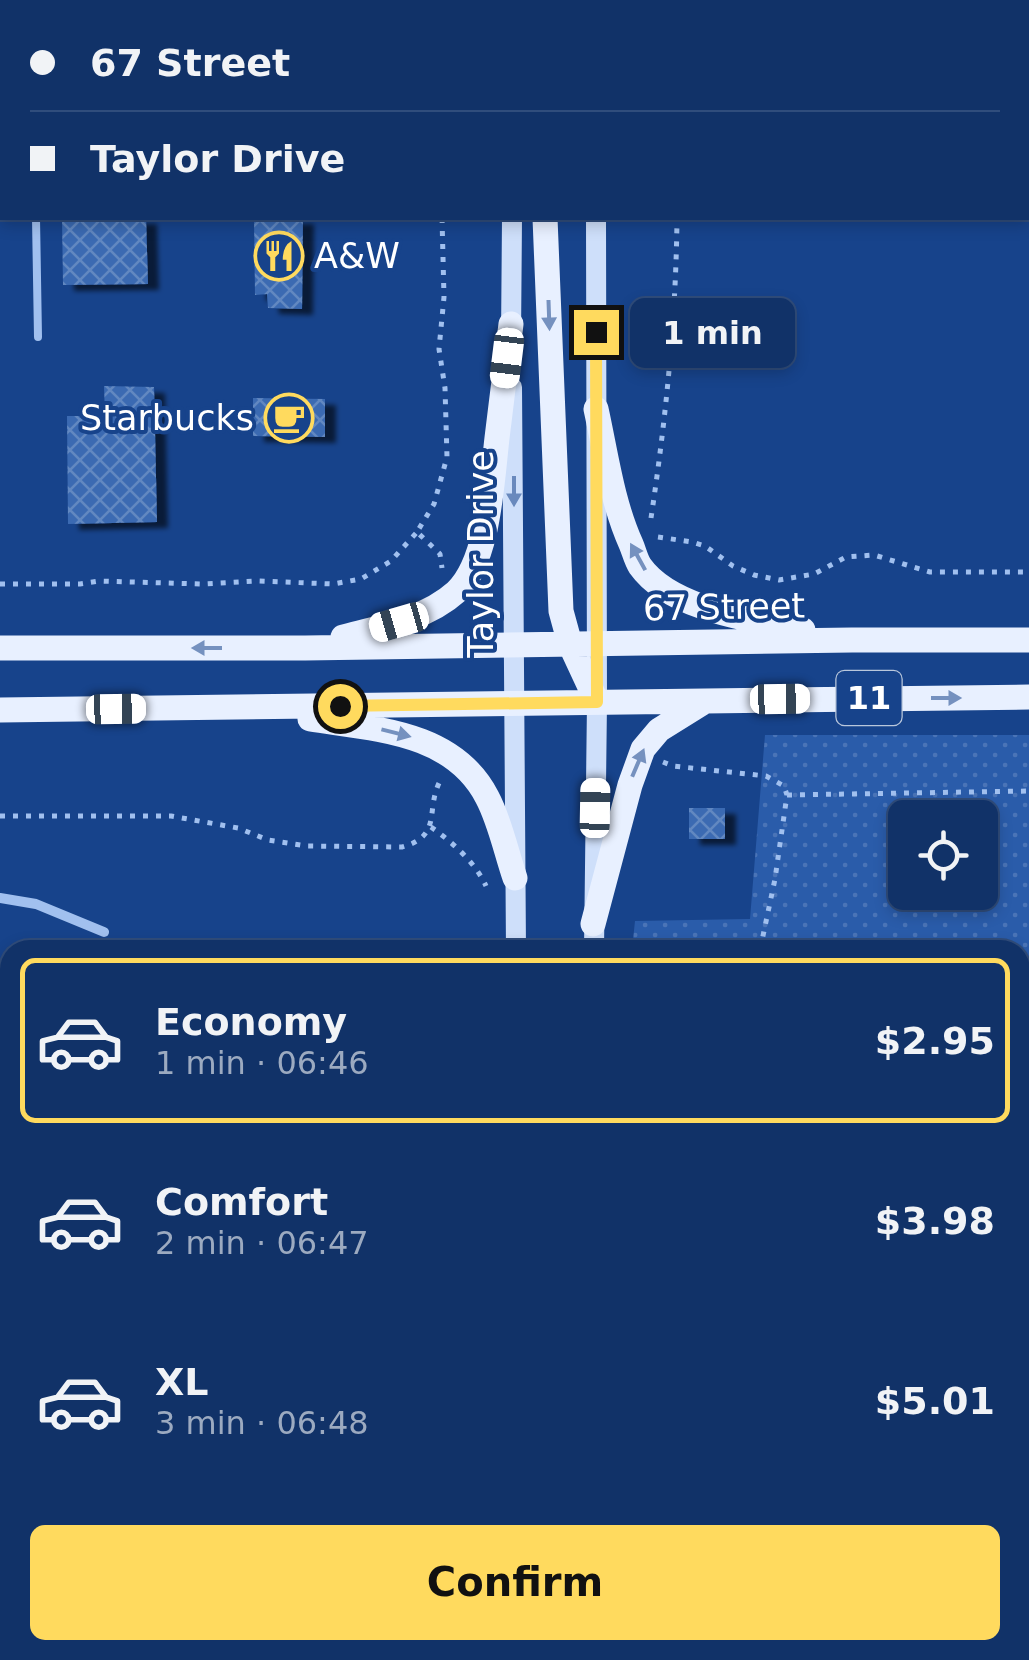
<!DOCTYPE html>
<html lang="en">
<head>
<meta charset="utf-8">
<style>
	:root { --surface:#113268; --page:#1a3a6e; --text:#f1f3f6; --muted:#9caac0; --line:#304d7c; --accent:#ffda5e }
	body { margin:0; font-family:"DejaVu Sans",sans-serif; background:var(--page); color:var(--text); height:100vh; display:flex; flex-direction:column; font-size:38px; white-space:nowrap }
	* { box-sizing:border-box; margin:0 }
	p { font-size:32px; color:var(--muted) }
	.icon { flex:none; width:55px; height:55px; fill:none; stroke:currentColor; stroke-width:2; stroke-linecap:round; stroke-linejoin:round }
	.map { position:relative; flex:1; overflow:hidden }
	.details { position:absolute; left:0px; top:940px; width:1030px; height:720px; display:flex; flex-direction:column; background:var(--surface); border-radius:30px 30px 0 0; box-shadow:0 5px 15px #0003,0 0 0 2px var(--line) }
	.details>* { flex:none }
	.top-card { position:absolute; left:0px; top:0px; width:1030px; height:220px; box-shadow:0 5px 15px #0003,0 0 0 2px var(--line); display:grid; align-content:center; height:220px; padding:0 30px; background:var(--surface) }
	.controls { position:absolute; left:888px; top:800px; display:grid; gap:20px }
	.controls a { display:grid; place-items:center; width:110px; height:110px; border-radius:15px; background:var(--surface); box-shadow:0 5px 15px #0003,0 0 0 2px var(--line); font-size:50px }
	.end { position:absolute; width:45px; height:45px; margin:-22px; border:12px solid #ffda5e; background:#111; box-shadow:0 0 0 5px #111 }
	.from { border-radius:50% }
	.bubble { position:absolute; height:70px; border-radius:15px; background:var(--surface); box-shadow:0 5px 15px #0003,0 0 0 2px var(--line); font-size:32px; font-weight:800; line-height:70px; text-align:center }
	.car { position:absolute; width:30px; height:60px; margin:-30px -15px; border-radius:12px; box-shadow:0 0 8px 2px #0007; background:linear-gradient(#fff 24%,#345 0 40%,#fff 0 76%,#345 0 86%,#fff 0) }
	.top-card b { display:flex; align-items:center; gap:35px; height:95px; font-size:38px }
	.top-card b+b { border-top:2px solid var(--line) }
	.top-card i { width:25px; height:25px; background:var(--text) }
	ul { padding:18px 0 0; list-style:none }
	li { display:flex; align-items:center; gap:30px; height:165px; margin:0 20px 15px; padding:0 10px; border:5px solid transparent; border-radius:15px }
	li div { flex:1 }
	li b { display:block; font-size:38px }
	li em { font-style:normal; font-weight:800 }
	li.selected { border-color:var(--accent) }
	li>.icon { width:90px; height:90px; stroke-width:1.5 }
	.cta { display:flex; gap:20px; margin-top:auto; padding:20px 30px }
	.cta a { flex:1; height:115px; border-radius:15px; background:var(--accent); color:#111; font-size:40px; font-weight:800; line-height:115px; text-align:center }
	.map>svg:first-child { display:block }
</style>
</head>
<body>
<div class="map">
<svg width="1029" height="1660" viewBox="0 0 1029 1660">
	<defs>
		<pattern id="park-dots" width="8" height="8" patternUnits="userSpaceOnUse" patternTransform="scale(2.5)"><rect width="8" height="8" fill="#2a5caa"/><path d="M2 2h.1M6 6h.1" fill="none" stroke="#4a74b7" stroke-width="1.8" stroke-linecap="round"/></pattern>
		<pattern id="building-cross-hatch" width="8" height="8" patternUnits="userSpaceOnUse" patternTransform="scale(2.5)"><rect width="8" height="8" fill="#3b6ab2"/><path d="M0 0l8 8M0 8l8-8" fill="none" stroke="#6288c1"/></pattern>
		<filter id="shadow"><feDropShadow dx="11" dy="6" stdDeviation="2.5" flood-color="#0009"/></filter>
	</defs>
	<rect width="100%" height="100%" fill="#17438b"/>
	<path fill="url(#park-dots)" fill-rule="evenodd" d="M765 735H1029V1659L624 1655V1650H1020V950H632L635 921 750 919ZM905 818H980V892H905Z"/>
	<path fill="url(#building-cross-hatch)" filter="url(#shadow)" d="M62 218H146L148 284 63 285Z
		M254 218H303L302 309 268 308 267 294 255 295Z
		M104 386 154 387 157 522 68 524 67 416H105Z
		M253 398 325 399V437L253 436Z
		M689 808H725V839H689Z"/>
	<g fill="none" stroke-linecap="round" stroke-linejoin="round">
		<path stroke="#a1c0ef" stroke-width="5" stroke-dasharray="5 8" stroke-linecap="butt" d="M683 0V2
			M395 2H415
			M442 218 444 297 439 349 445 388 447 457 434 504 417 532 440 554 442 568
			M651 518C666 418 676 318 677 218
			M658 537 692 542 705 546 733 566 754 575 779 580 814 574 846 557 874 555 930 572H1029
			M0 584H80L99 581 203 584 258 581 333 584 361 579 391 561 417 532
			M663 762 673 766 766 776 784 786 787 795 775 879 760 950
			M787 795 1029 791
			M0 816H171L238 828 268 840 307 846 402 847C443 836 425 810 440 781
			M431 827C452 842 475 862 486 886
			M482 1650 483 1660
			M702 1660 709 1650"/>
		<path stroke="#a1c0ef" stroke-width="8" d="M31 0V2
			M479 0 481 2
			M645 0 650 2
			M36 218 38 337"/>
		<path stroke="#a1c0ef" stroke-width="10" d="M0 898 36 904 104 932"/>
		<path stroke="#cedffa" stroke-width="20" d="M596 0V2
			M514 2V0
			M511 338 512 218
			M512 387 516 950
			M594 950 597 702 596 218
			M533 1650V1660
			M597 1650V1660"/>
		<path stroke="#e8f0ff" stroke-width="25" d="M545 218 561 611 570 644 597 702
			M596 409C606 454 612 502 631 544 634 551 636 560 640 566 671 610 754 620 803 630
			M343 637C381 627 426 619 456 592 489 561 492 481 497 438 502 400 506 362 511 324
			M0 648H305L852 640H1029
			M0 710 1029 697
			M310 719C374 729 453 731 487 797 500 821 506 852 515 878
			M593 924 630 785 643 749 659 730 704 702"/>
	</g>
	<defs><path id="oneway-solid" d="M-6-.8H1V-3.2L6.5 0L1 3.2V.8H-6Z" transform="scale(2.5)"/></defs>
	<g fill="#7591bf">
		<use href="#oneway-solid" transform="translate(549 315) rotate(88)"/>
		<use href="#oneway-solid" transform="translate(638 557) rotate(-119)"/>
		<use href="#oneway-solid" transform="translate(207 648) rotate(-180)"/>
		<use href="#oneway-solid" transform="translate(946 698)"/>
		<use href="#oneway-solid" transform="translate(396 733) rotate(14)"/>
		<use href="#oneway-solid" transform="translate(638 763) rotate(-67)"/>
	</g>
	<use fill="#6989bd" href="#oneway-solid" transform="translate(514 491) rotate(90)"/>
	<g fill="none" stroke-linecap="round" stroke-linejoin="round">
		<path stroke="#ffda5e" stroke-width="12" d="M340 706 597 702 596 332"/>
	</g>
	<defs>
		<g id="restaurant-ring" transform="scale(2.5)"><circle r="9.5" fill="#17438b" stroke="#ffda5e" stroke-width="1.5"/><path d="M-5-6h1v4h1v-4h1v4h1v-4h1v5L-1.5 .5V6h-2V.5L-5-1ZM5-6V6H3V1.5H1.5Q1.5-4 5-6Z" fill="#ffda5e"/></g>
		<g id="cafe-ring" transform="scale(2.5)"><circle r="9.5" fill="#17438b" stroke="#ffda5e" stroke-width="1.5"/><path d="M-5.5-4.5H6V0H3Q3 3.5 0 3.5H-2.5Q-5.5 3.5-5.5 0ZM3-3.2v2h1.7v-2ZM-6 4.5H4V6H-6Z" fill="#ffda5e"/></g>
	</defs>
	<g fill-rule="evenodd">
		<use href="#restaurant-ring" x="279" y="256"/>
		<use href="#cafe-ring" x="289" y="418"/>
	</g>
	<g text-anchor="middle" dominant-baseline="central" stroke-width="8" stroke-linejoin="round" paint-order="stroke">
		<rect fill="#17438b" stroke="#b9c7dc" stroke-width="2.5" x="836.5" y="671" width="65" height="54" rx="8"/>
		<g font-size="32" font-weight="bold" fill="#fff">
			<text x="869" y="698">11</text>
		</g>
		<g font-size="35" fill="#fff" stroke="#17438b" text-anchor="start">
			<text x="314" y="256">A&amp;W</text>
			<text x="254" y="418" text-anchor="end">Starbucks</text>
		</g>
		<g font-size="35" fill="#fff" stroke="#17438b">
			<text transform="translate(481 554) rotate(-90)">Taylor Drive</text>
			<text transform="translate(724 607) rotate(-1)">67 Street</text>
		</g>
	</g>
</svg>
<div class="controls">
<a><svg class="icon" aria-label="locate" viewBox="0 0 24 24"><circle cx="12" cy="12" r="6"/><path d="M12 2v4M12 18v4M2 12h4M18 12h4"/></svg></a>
</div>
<i class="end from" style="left:340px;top:706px"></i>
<i class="end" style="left:596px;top:332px"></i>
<div class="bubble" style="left:630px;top:298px;width:165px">1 min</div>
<i class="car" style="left:507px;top:358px;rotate:187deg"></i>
<i class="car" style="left:399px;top:622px;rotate:254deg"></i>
<i class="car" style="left:780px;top:699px;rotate:89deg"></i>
<i class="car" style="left:116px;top:709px;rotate:89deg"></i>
<i class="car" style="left:595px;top:808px;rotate:1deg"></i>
<div class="top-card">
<b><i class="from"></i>67 Street</b>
<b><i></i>Taylor Drive</b>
</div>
<section class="details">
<ul>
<li class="selected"><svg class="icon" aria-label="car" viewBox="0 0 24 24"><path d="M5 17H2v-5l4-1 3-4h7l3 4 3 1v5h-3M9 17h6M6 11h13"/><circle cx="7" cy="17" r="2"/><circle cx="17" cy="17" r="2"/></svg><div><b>Economy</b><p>1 min · 06:46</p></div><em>$2.95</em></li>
<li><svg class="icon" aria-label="car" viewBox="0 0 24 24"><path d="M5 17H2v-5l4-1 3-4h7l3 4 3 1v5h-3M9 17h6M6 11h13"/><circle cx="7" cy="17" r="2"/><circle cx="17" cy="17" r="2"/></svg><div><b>Comfort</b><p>2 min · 06:47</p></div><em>$3.98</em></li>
<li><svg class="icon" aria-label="car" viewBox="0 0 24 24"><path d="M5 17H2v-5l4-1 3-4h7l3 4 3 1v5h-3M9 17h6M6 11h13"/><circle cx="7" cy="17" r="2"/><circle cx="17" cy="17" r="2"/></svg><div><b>XL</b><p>3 min · 06:48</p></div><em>$5.01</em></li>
</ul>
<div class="cta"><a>Confirm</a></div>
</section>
</div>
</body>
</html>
